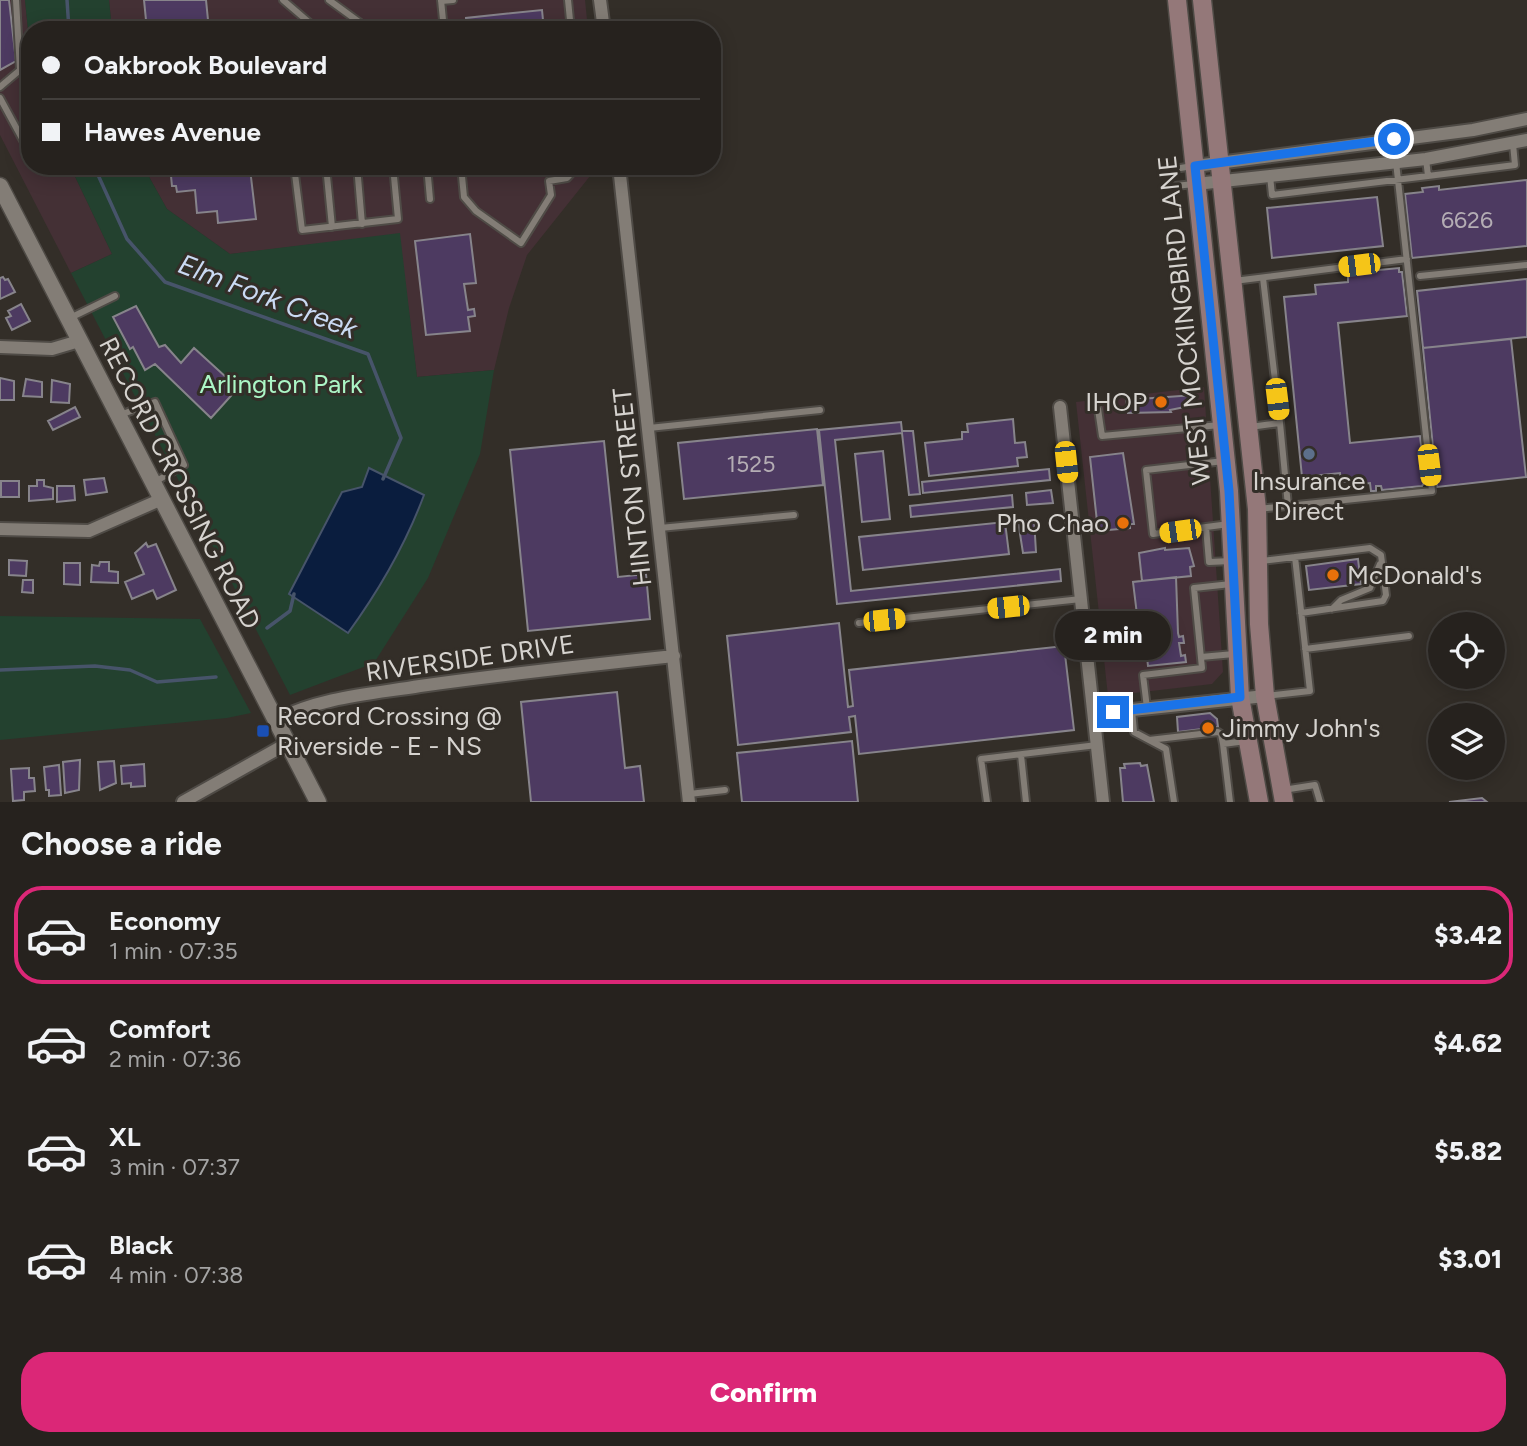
<!DOCTYPE html>
<html lang="en">
<head>
<meta charset="utf-8">
<style>
	:root { --surface:#26221e; --page:#2e2a27; --text:#f1f3f6; --muted:#a4a4a4; --line:#423f3c; --accent:#db2777 }
	body { margin:0; font-family:Figtree,sans-serif; background:var(--page); color:var(--text); height:100vh; display:flex; flex-direction:column; font-size:26px; white-space:nowrap }
	* { box-sizing:border-box; margin:0 }
	p { font-size:23px; color:var(--muted) }
	.icon { flex:none; width:38px; height:38px; fill:none; stroke:currentColor; stroke-width:2; stroke-linecap:round; stroke-linejoin:round }
	.map { position:relative; height:802px; overflow:hidden }
	.drawer { display:flex; flex-direction:column; background:var(--surface); flex:1 }
	.drawer>* { flex:none }
	.guide { position:absolute; left:21px; top:21px; width:700px; height:154px; border-radius:28px; box-shadow:0 4px 18px #0003,0 0 0 2px var(--line); display:grid; align-content:center; height:154px; padding:0 21px; background:var(--surface) }
	.buttons { position:absolute; left:1428px; top:612px; display:grid; gap:14px }
	.buttons a { display:grid; place-items:center; width:77px; height:77px; border-radius:50%; background:var(--surface); box-shadow:0 4px 18px #0003,0 0 0 2px var(--line); font-size:35px }
	.end { position:absolute; width:32px; height:32px; margin:-16px; border:9px solid #1a73e8; background:#fff; box-shadow:0 0 0 4px #fff }
	.from { border-radius:50% }
	.bubble { position:absolute; height:49px; border-radius:24px; background:var(--surface); box-shadow:0 4px 18px #0003,0 0 0 2px var(--line); font-size:23px; font-weight:800; line-height:49px; text-align:center }
	.car { position:absolute; width:21px; height:42px; margin:-21px -10px; border-radius:9px; box-shadow:0 0 5px 2px #0007; background:linear-gradient(#f5c518 24%,#345 0 40%,#f5c518 0 76%,#345 0 86%,#f5c518 0) }
	.guide b { display:flex; align-items:center; gap:24px; height:66px; font-size:26px }
	.guide b+b { border-top:2px solid var(--line) }
	.guide i { width:18px; height:18px; background:var(--text) }
	ul { padding:0; list-style:none }
	li { display:flex; align-items:center; gap:21px; height:98px; margin:0 14px 10px; padding:0 7px; border:4px solid transparent; border-radius:28px }
	li div { flex:1 }
	li b { display:block; font-size:26px }
	li em { font-style:normal; font-weight:800 }
	li.on { border-color:var(--accent) }
	li>.icon { width:63px; height:63px; stroke-width:1.5 }
	h2 { padding:0 21px; font-size:32px; line-height:84px }
	.cta { display:flex; gap:14px; margin-top:auto; padding:14px 21px }
	.cta a { flex:1; height:80px; border-radius:28px; background:var(--accent); color:#fff; font-size:28px; font-weight:800; line-height:80px; text-align:center }
	.map>svg:first-child { display:block }
</style>
</head>
<body>
<div class="map">
<svg width="1527" height="802" viewBox="0 0 1527 802">
	<rect width="100%" height="100%" fill="#332e28"/>
	<path fill="#443035" d="M0 0H25L30 49V166H70L112 254 71 273 0 135Z
		M109 0H585L588 30H112Z
		M143 166H598L527 255 509 308 494 370 417 377 399 234 230 254 167 209Z
		M1204 387 1223 672 1212 684 1108 696 1076 402Z"/>
	<path fill="#23412f" d="M25 0H109L112 30H30V49Z
		M70 166H143L167 209 230 254 400 233 417 377 494 370 480 454 428 578 374 663 290 695 71 273 112 254Z
		M0 616 200 619 251 713 227 718 0 740Z"/>
	<path fill="#0a1d3e" stroke="#47546a" stroke-width="2" d="M369 468 424 495C405 546 380 589 348 633L289 594 342 492 362 487Z"/>
	<g fill="none" stroke-linecap="round" stroke-linejoin="round">
		<path stroke="#47546a" stroke-width="3.5" d="M67 0 69 30
			M94 166 127 239 165 282 368 354 401 438 383 479
			M267 628 290 611 294 594
			M0 670 95 666 130 670 157 682 216 677"/>
	</g>
	<path fill="#4d3a61" stroke="#87848b" stroke-width="2" d="M0 0H9L16 61 0 70Z
		M144 0H206L209 30H147Z
		M542 10 544 30H467L466 18Z
		M170 166 250 169 256 219 218 223 217 211 197 213 195 190 177 192 176 186H172Z
		M1527 180V246L1412 258 1405 194 1423 192 1422 188 1439 186V190Z
		M1377 197 1383 246 1272 258 1267 208Z
		M470 234 476 283 464 284 468 310 474 309 475 316 468 317 470 331 426 335 415 241Z
		M1399 268V272H1402L1407 316 1338 323 1350 443 1420 436 1425 481 1422 486 1382 490 1381 486H1376V491H1371L1370 483 1350 485 1349 481 1341 482 1340 473 1302 477 1284 297 1316 294 1315 285 1348 282V273Z
		M3 277 5 280 8 279 15 292 0 299V278Z
		M1527 279V337L1423 348 1417 291Z
		M21 304 30 321 12 330 6 318 11 316 8 311Z
		M136 306 159 347 165 345 181 363 194 348 238 388 211 418 155 364 145 370 133 347 130 349 113 317Z
		M1511 339 1526 477 1437 487 1423 348Z
		M0 378 14 381V400H0Z
		M26 379 42 382V397L23 396Z
		M52 380 70 384 69 403 51 402Z
		M1194 395 1195 405 1170 410 1171 412 1128 413 1126 400Z
		M75 407 80 417 53 430 48 421Z
		M1013 419 1015 443 1025 442 1027 457 1017 458 1018 466 929 476 925 443 962 439V432H968L967 424Z
		M901 422 902 431H913L920 494 909 495 902 433 835 440 851 591 1060 569 1061 581 837 604 819 430Z
		M817 429 823 485 684 499 678 443Z
		M604 441 618 577 646 574 650 619 528 631 510 450Z
		M883 451 890 519 862 522 855 454Z
		M1123 453 1134 524H1130V528L1098 531 1090 457Z
		M1049 469 1050 480 923 493 922 482Z
		M104 478 107 492 86 495 84 480Z
		M37 480H44V486L53 488V499L29 501V486H37Z
		M1 481H19V497H1Z
		M57 486H74L75 500 57 502Z
		M1051 490 1053 503 1027 505 1026 493Z
		M1012 495 1013 507 911 517 910 506Z
		M1034 519 1036 552 1023 553 1018 521Z
		M1005 522 1009 554 863 570 859 537Z
		M146 543 148 547 156 544 176 590 157 599 153 590 132 599 125 582 144 574 135 553Z
		M1165 548V550L1189 548 1194 566 1190 567 1191 576 1142 581 1139 553Z
		M1358 559 1361 584 1309 590 1306 566Z
		M9 560 27 561 26 576 9 575Z
		M100 562H109V571L118 572V583L91 582 92 565 99 566Z
		M64 563H80V585L64 584Z
		M1176 577 1178 633 1179 637 1183 636 1184 643H1179L1181 656 1185 655 1186 662 1148 666 1145 638 1140 639 1133 582Z
		M23 580H33V593L22 592Z
		M839 623 848 707 853 706 849 670 1064 646 1074 730 859 754 855 716 849 717 851 732 738 745 727 636Z
		M617 692 625 768 640 766 644 802H531L521 702Z
		M1210 713 1217 719 1218 727 1178 732 1177 717Z
		M852 741 858 802H742L737 753Z
		M80 760 79 790 65 793 63 762Z
		M114 761 116 783 100 790 98 762Z
		M1140 763 1141 766 1147 765 1154 802H1123L1120 768H1125L1124 764Z
		M144 764 145 786 131 787V783L122 784 121 766Z
		M59 765 61 795 49 796V790H46L44 767Z
		M29 768V778H34L35 791 24 792V800L13 801 11 769Z
		M1482 798 1487 802H1449Z"/>
	<g fill="none" stroke-linecap="round" stroke-linejoin="round">
		<g stroke="#4f4b46" stroke-width="10">
			<path id="service" d="M283 0 318 30
				M329 0 370 30
				M441 0 444 30
				M568 0 571 30
				M441 1 453 0
				M298 30 305 19
				M0 87 20 70 16 0
				M0 98 25 144
				M294 166 302 230 398 219 393 166
				M326 166 332 227
				M357 166 362 224
				M427 166 430 199
				M461 166 464 197 476 211 521 243 551 195 549 181 567 178 578 166
				M1174 169 1193 166
				M1270 176 1272 195 1428 176 1426 159
				M1428 176 1515 165 1513 144
				M1175 186 1194 184
				M1420 276 1527 265
				M1234 281 1407 259
				M70 318 115 296
				M1098 409 1102 436 1220 425
				M120 415 155 402 184 465 153 483
				M1280 423 1288 506
				M1250 427 1280 423 1263 278
				M649 428 820 410
				M1224 461 1146 470 1153 534 1229 524
				M1258 509 1432 491 1396 162
				M1206 527 1209 562 1231 561
				M660 528 794 515
				M1261 561 1370 548 1381 555 1386 595 1383 601 1301 613
				M1332 609 1341 600 1370 588 1380 564
				M859 623 1081 599
				M1305 649 1409 636
				M1201 657 1234 654
				M1265 696 1310 691 1295 557
				M1147 708 1143 675 1202 668 1194 588 1231 584
				M1132 710 1134 732 1166 749 1174 802
				M1149 740 1218 732 1221 734 1223 744
				M1021 755 1026 802
				M1283 790 1315 785 1320 802
				M689 794 725 790
				M987 802 981 759 1097 745
				M1230 802 1223 744 1246 741"/>
		</g>
		<g stroke="#4f4b46" stroke-width="16">
			<path id="minor" d="M600 0 604 30
				M619 166 689 802
				M1195 166 1473 130 1527 119
				M1196 184 1426 159 1527 140
				M0 347 52 349 79 341
				M1060 407 1103 802
				M0 529 89 531 162 499
				M1094 714 1265 696
				M276 720C321 697 371 694 420 686 505 674 589 665 674 656
				M183 802 288 743"/>
		</g>
		<g stroke="#4f4b46" stroke-width="19">
			<path id="tertiary" d="M0 186 318 802"/>
		</g>
		<g stroke="#4f4b46" stroke-width="21">
			<path id="secondary" d="M1177 0 1229 491 1240 697 1259 802
				M1202 0 1257 509 1259 624 1265 696 1284 802"/>
		</g>
		<use href="#service" stroke="#837d76" stroke-width="6"/>
		<use href="#minor" stroke="#837d76" stroke-width="12"/>
		<use href="#tertiary" stroke="#837d76" stroke-width="16"/>
		<use href="#secondary" stroke="#947879" stroke-width="18"/>
	</g>
	<g fill="none" stroke-linecap="round" stroke-linejoin="round">
		<path stroke="#1a73e8" stroke-width="9" d="M1113 712 1240 697 1229 491 1195 166 1394 139"/>
	</g>
	<g fill="#e8710a" stroke="#332e28" stroke-width="2.5">
		<circle cx="1161" cy="402" r="7"/>
		<circle cx="1123" cy="523" r="7"/>
		<circle cx="1333" cy="575" r="7"/>
		<circle cx="1208" cy="728" r="7"/>
	</g>
	<circle fill="#5c6f8a" stroke="#332e28" stroke-width="2.5" cx="1309" cy="454" r="7"/>
	<rect fill="#1a4fb4" stroke="#332e28" stroke-width="2.5" x="256" y="724" width="14" height="14" rx="3.5"/>
	<g text-anchor="middle" dominant-baseline="central" stroke-width="6" stroke-linejoin="round" paint-order="stroke">
		<g font-size="23" fill="#b4adb4">
			<text x="1467" y="220">6626</text>
			<text x="751" y="464">1525</text>
		</g>
		<g font-size="26" fill="#d6d3cf" stroke="#332e28">
			<text transform="translate(1184 320) rotate(-96)">WEST MOCKINGBIRD LANE</text>
			<text transform="translate(180 483) rotate(63)">RECORD CROSSING ROAD</text>
			<text transform="translate(632 487) rotate(-96)">HINTON STREET</text>
			<text transform="translate(470 658) rotate(-8)">RIVERSIDE DRIVE</text>
		</g>
		<g font-size="26" fill="#acf6c6" stroke="#332e28">
			<text x="281" y="384">Arlington Park</text>
		</g>
		<g font-size="26" fill="#d6d3cf" stroke="#332e28" text-anchor="start">
			<text x="1147" y="402" text-anchor="end">IHOP</text>
			<text x="1309" y="481" text-anchor="middle">Insurance<tspan x="1309" dy="30">Direct</tspan></text>
			<text x="1109" y="523" text-anchor="end">Pho Chao</text>
			<text x="1347" y="575">McDonald's</text>
			<text x="277" y="716">Record Crossing @<tspan x="277" dy="30">Riverside - E - NS</tspan></text>
			<text x="1222" y="728">Jimmy John's</text>
		</g>
		<g font-size="28" font-style="italic" fill="#cadaf3" stroke="#332e28">
			<text transform="translate(268 296) rotate(21)">Elm Fork Creek</text>
		</g>
	</g>
</svg>
<div class="buttons">
<a><svg class="icon" aria-label="locate" viewBox="0 0 24 24"><circle cx="12" cy="12" r="6"/><path d="M12 2v4M12 18v4M2 12h4M18 12h4"/></svg></a>
<a><svg class="icon" aria-label="layers" viewBox="0 0 24 24"><path d="M12 4l9 5-9 5-9-5zM3 14l9 5 9-5"/></svg></a>
</div>
<i class="end from" style="left:1394px;top:139px"></i>
<i class="end" style="left:1113px;top:712px"></i>
<div class="bubble" style="left:1055px;top:611px;width:116px">2 min</div>
<i class="car" style="left:1359px;top:265px;rotate:263deg"></i>
<i class="car" style="left:1277px;top:399px;rotate:173deg"></i>
<i class="car" style="left:1066px;top:462px;rotate:174deg"></i>
<i class="car" style="left:1429px;top:465px;rotate:173deg"></i>
<i class="car" style="left:1180px;top:531px;rotate:262deg"></i>
<i class="car" style="left:1008px;top:607px;rotate:264deg"></i>
<i class="car" style="left:884px;top:620px;rotate:84deg"></i>
<div class="guide">
<b><i class="from"></i>Oakbrook Boulevard</b>
<b><i></i>Hawes Avenue</b>
</div>
</div>
<section class="drawer">
<h2>Choose a ride</h2>
<ul>
<li class="on"><svg class="icon" aria-label="car" viewBox="0 0 24 24"><path d="M5 17H2v-5l4-1 3-4h7l3 4 3 1v5h-3M9 17h6M6 11h13"/><circle cx="7" cy="17" r="2"/><circle cx="17" cy="17" r="2"/></svg><div><b>Economy</b><p>1 min · 07:35</p></div><em>$3.42</em></li>
<li><svg class="icon" aria-label="car" viewBox="0 0 24 24"><path d="M5 17H2v-5l4-1 3-4h7l3 4 3 1v5h-3M9 17h6M6 11h13"/><circle cx="7" cy="17" r="2"/><circle cx="17" cy="17" r="2"/></svg><div><b>Comfort</b><p>2 min · 07:36</p></div><em>$4.62</em></li>
<li><svg class="icon" aria-label="car" viewBox="0 0 24 24"><path d="M5 17H2v-5l4-1 3-4h7l3 4 3 1v5h-3M9 17h6M6 11h13"/><circle cx="7" cy="17" r="2"/><circle cx="17" cy="17" r="2"/></svg><div><b>XL</b><p>3 min · 07:37</p></div><em>$5.82</em></li>
<li><svg class="icon" aria-label="car" viewBox="0 0 24 24"><path d="M5 17H2v-5l4-1 3-4h7l3 4 3 1v5h-3M9 17h6M6 11h13"/><circle cx="7" cy="17" r="2"/><circle cx="17" cy="17" r="2"/></svg><div><b>Black</b><p>4 min · 07:38</p></div><em>$3.01</em></li>
</ul>
<div class="cta"><a>Confirm</a></div>
</section>
</body>
</html>
